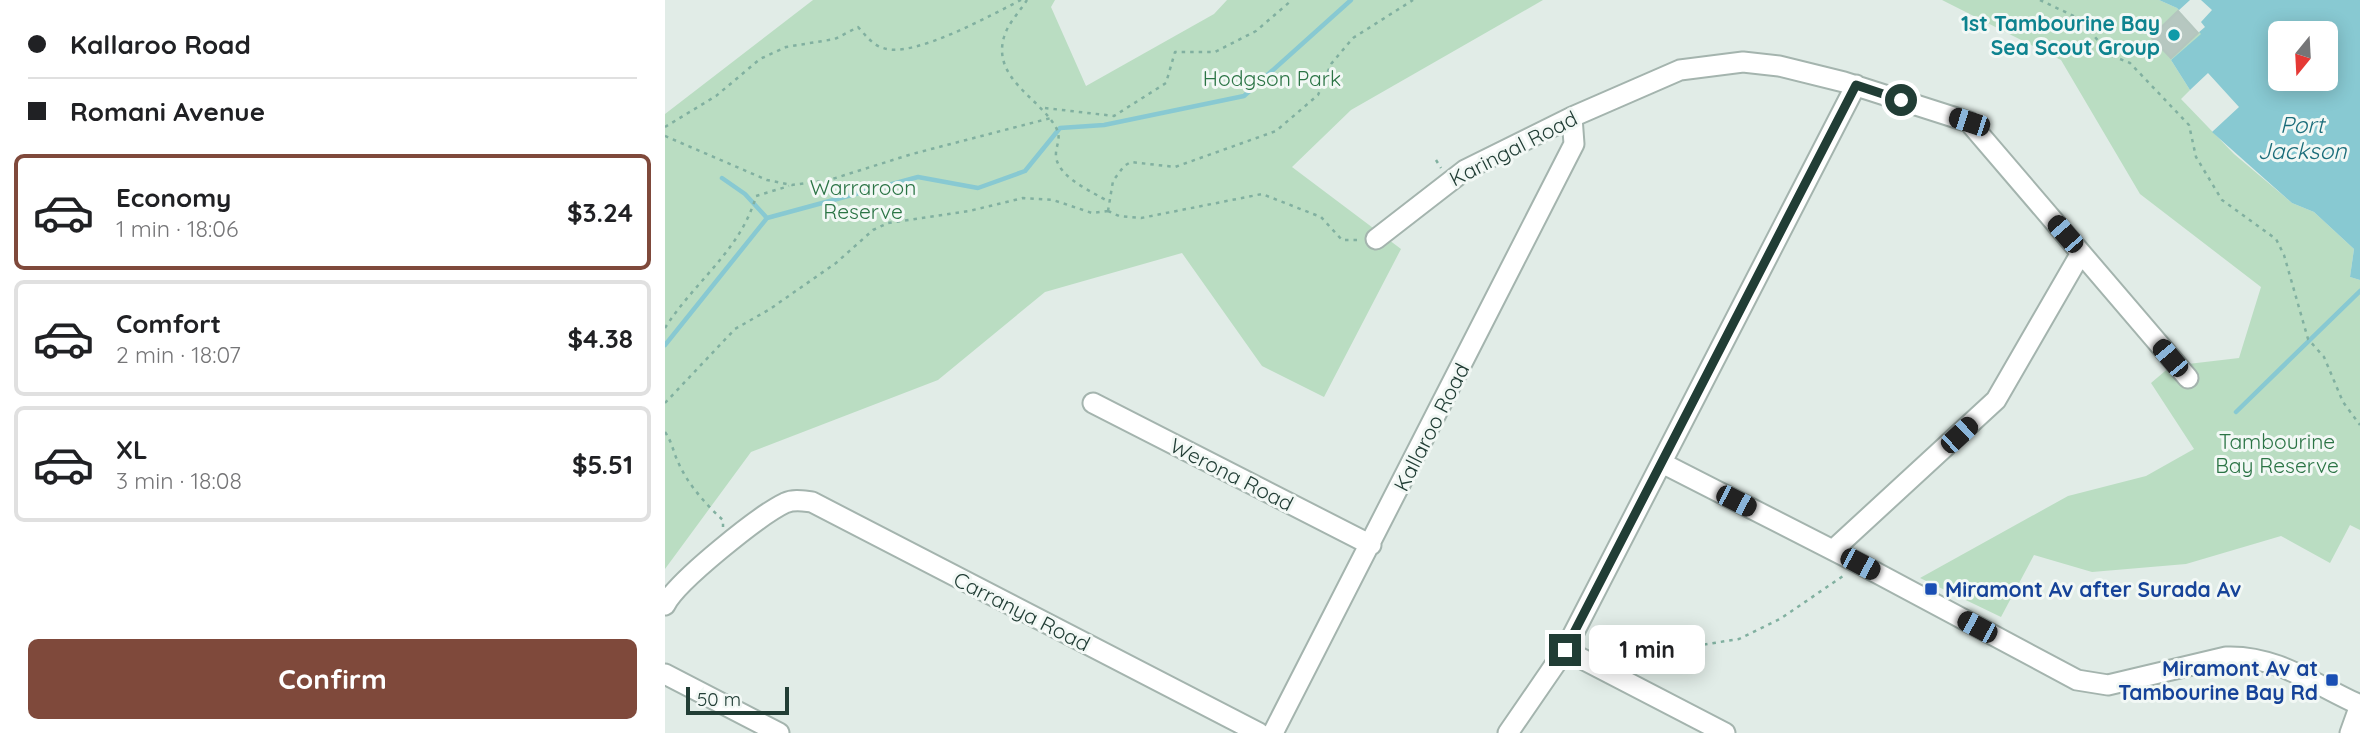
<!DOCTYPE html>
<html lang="en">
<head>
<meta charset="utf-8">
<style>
	:root { --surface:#fff; --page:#f2f2f2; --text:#202124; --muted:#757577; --line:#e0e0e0; --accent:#7f493b }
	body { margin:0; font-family:Quicksand,sans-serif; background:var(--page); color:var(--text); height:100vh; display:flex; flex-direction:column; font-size:26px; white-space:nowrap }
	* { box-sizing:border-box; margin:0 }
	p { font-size:23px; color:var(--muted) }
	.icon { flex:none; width:38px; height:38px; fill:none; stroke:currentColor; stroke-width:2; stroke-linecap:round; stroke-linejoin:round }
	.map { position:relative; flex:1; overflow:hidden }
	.details { display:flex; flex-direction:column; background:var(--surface); width:665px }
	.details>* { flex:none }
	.hud { display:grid; align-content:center; height:154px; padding:0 28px; background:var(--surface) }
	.needle { width:46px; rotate:198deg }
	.buttons { position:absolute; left:1603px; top:21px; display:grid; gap:14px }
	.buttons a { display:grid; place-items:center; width:70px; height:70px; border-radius:10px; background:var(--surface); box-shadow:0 4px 18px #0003; font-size:35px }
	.scale { position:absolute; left:21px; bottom:18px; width:103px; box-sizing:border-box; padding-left:7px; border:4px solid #213d35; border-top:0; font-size:19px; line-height:24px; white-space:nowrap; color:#213d35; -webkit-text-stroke:5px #f2f8f5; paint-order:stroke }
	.end { position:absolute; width:32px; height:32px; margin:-16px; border:9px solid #213d35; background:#fff; box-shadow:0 0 0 4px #fff }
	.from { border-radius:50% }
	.bubble { position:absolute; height:49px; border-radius:10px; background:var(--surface); box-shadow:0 4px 18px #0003; font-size:23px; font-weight:700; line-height:49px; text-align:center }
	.car { position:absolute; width:21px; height:42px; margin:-21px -10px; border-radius:9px; box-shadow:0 0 5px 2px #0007; background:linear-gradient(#222 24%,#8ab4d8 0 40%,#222 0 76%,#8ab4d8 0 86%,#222 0) }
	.hud b { display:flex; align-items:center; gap:24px; height:66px; font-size:26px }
	.hud b+b { border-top:2px solid var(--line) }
	.hud i { width:18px; height:18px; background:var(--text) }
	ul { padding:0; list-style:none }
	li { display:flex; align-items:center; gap:21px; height:116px; margin:0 14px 10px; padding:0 14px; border:4px solid var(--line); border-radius:10px }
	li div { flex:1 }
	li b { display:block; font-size:26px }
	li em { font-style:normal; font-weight:700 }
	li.selected { border-color:var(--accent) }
	li>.icon { width:63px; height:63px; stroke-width:1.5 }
	.primary-button { display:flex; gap:14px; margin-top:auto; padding:14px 28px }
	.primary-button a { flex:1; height:80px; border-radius:10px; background:var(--accent); color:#fff; font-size:28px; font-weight:700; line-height:80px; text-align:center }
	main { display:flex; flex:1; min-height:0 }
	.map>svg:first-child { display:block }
</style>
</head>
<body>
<main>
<section class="details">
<div class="hud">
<b><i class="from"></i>Kallaroo Road</b>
<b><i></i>Romani Avenue</b>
</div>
<ul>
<li class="selected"><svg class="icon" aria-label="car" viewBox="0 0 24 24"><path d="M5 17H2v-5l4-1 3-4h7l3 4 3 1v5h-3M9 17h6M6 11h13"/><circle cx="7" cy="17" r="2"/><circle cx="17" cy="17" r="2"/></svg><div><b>Economy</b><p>1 min · 18:06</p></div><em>$3.24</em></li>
<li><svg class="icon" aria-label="car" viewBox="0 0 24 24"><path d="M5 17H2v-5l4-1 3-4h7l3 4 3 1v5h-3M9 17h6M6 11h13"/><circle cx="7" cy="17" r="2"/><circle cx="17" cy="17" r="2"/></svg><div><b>Comfort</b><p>2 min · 18:07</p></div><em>$4.38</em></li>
<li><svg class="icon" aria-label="car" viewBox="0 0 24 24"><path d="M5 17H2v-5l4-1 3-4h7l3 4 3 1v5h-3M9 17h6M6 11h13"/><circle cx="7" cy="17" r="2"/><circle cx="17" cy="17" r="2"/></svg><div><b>XL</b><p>3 min · 18:08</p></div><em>$5.51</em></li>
</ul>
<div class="primary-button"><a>Confirm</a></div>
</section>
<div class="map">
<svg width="1695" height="733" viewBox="0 0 1695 733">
	<rect width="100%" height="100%" fill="#e1ece7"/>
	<path fill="#baddc2" d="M148 0H390L386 7 421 86 549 14 562 0H878L686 110 627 167 736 249 659 397 597 366 517 253 380 292 273 380 86 452 0 569V114Z
		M1277 0H1494L1512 8 1537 34 1506 60 1525 90 1516 99 1569 154 1627 203 1649 212 1689 249 1685 277 1695 280V530L1685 525 1665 563 1616 536 1521 564 1427 572 1369 555 1336 617 1255 578 1403 496 1481 476 1529 449 1486 383 1506 366 1574 358 1596 287 1475 194 1396 60Z"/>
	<path fill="#88c9d2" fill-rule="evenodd" d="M1494 0H1695V280L1685 277 1689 249 1649 212 1627 203 1547 132 1574 107 1543 73 1525 90 1506 60 1536 34 1512 8ZM1615 33H1661V79H1615Z"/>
	<path fill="#e1ece7" d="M1525 0H1536L1547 10 1536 22 1540 27 1533 33 1513 11Z"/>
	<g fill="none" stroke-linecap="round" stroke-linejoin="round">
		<path stroke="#88c9d2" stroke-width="4.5" d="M57 178 80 194 102 218
			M0 345 102 218 253 177 313 188 360 171 395 128 439 125 579 96 686 0
			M1571 412 1695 291"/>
	</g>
	<path fill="#b6c7c0" stroke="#b4c6be" stroke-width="2" d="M1513 11 1533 33 1506 58 1486 37Z"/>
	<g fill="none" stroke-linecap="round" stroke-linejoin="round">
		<g stroke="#a4b4ae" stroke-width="23">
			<path id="minor" d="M711 239 800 170 907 117 1015 70 1078 62 1114 66 1179 82 1304 122 1523 378
				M428 403 706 545
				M997 463 1195 564 1412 680 1443 685 1561 657C1612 655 1650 685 1695 705
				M1168 550 1331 400 1416 253
				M0 605C12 581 95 515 120 503 129 499 138 501 147 502L594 733
				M900 650 1060 733
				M0 674 114 733
				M608 733 909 144 907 117
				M843 733 900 650 1191 85
				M1685 733 1695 705"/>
		</g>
		<path stroke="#81b0a0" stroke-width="2.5" stroke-dasharray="3.5 5" stroke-linecap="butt" d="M362 0C355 11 342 25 339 37 327 78 373 97 390 126 398 138 390 145 391 157 394 178 428 192 444 202
			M1375 0 1415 19 1445 55 1465 63 1524 125 1531 157 1557 200 1611 239 1619 255 1643 339 1659 357 1678 402 1695 425
			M380 108 449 116 501 83 510 52H550L591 31 627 0
			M0 127 51 96 95 59 121 47 170 39 193 27C201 36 208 45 218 48 248 59 328 14 356 0
			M0 136 102 180 127 185 164 180 247 154 386 118
			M771 160 776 168
			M443 211 448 181 459 166 466 162 510 167 611 131 653 95 666 64 688 38 748 0
			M443 211 454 216 476 218 597 194 656 217 677 240H694
			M0 328C29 282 76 250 91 196L124 186
			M0 403 70 329 105 309 171 263 208 230 223 223 304 211 358 198 388 200 427 213 443 211
			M0 432C7 442 8 451 13 462 22 483 41 505 58 520V527
			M957 661 960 657 1074 639 1115 619 1181 574"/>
		<use href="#minor" stroke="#fff" stroke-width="19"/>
	</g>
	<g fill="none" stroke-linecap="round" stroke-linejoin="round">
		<path stroke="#213d35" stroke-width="9" d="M900 650 1191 85 1236 100"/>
	</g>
	<circle fill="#0f9aa8" stroke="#f2f8f5" stroke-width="2.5" cx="1509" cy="35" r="7"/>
	<g fill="#1a4fb4" stroke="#f2f8f5" stroke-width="2.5">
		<rect x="1259" y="582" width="14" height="14" rx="3.5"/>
		<rect x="1660" y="673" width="14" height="14" rx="3.5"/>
	</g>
	<g text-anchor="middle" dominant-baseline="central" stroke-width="6" stroke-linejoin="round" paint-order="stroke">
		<g font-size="21" font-weight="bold" fill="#0d838f" stroke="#f2f8f5" text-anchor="end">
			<text x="1495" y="23">1st Tambourine Bay<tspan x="1495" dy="24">Sea Scout Group</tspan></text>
		</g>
		<g font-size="21" fill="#2b7445" stroke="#f2f8f5">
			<text x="607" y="78">Hodgson Park</text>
			<text x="198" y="187">Warraroon<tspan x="198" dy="24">Reserve</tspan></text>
			<text x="1612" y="441">Tambourine<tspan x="1612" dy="24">Bay Reserve</tspan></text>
		</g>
		<g font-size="21" fill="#213d35" stroke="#f2f8f5">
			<text transform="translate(848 148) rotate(-27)">Karingal Road</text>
			<text transform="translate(766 427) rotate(-63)">Kallaroo Road</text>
			<text transform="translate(567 474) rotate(27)">Werona Road</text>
			<text transform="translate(357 611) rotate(27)">Carranya Road</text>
		</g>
		<g font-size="21" font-weight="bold" fill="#164399" stroke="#f2f8f5" text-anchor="start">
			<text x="1280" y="589">Miramont Av after Surada Av</text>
			<text x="1653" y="668" text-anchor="end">Miramont Av at<tspan x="1653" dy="24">Tambourine Bay Rd</tspan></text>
		</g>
		<g font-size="23" font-style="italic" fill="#1b6d7a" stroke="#f2f8f5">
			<text x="1637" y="124">Port<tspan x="1637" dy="26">Jackson</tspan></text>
		</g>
	</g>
</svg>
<div class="buttons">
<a><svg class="needle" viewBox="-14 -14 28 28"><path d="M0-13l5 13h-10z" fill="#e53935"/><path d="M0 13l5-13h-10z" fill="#757577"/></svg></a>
</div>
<div class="scale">50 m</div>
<i class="end from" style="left:1236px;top:100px"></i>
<i class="end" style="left:900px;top:650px"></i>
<div class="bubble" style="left:924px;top:625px;width:116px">1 min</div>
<i class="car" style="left:1304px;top:122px;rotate:288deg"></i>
<i class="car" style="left:1400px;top:234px;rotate:319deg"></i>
<i class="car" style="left:1505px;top:358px;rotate:320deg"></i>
<i class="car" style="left:1294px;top:435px;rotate:47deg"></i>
<i class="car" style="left:1071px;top:501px;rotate:117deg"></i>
<i class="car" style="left:1195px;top:564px;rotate:118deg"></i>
<i class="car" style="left:1312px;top:627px;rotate:298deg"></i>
</div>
</main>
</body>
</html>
